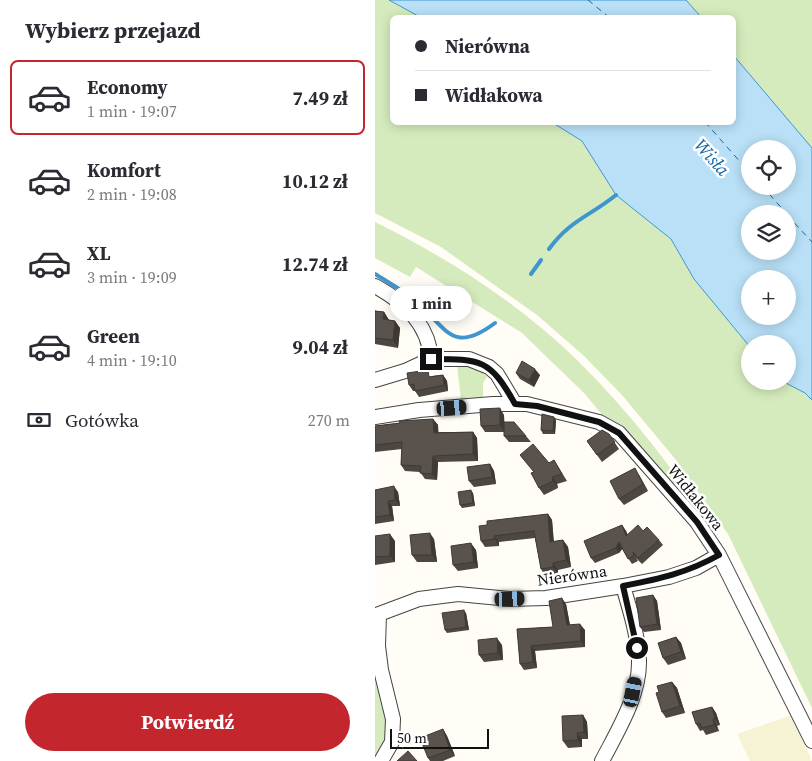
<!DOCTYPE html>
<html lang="pl">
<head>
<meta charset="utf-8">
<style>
	:root { --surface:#fff; --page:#f2f2f3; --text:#2b2b33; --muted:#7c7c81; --line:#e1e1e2; --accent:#c4262e }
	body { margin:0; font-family:"Source Serif 4",serif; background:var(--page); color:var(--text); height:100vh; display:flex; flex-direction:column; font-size:19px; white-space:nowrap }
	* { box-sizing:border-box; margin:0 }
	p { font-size:16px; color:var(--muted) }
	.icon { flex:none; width:28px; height:28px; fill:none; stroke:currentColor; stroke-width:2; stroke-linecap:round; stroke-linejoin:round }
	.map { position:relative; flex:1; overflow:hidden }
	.details { display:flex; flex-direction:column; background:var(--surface); width:375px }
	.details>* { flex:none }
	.banner { position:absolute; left:15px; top:15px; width:346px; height:110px; border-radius:8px; box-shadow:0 2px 12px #0003; display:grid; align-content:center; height:110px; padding:0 25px; background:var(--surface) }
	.tools { position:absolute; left:366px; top:140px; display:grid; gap:10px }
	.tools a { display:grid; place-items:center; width:55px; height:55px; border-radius:50%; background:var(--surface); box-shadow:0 2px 12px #0003; font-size:25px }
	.scale { position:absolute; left:15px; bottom:12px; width:99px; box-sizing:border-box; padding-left:5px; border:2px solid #111; border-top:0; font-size:14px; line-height:18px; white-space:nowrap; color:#111; -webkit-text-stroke:4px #fff; paint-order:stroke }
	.end { position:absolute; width:22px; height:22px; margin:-11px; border:6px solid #111; background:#fff; box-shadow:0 0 0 2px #fff }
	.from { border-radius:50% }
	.bubble { position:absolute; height:35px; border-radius:18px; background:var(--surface); box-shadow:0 2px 12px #0003; font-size:16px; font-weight:700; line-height:35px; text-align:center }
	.car { position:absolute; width:15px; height:30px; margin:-15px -8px; border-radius:6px; box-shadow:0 0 4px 1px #0007; background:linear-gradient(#222 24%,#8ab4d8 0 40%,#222 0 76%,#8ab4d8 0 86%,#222 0) }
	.banner b { display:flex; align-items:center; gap:18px; height:48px; font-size:19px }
	.banner b+b { border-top:1px solid var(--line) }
	.banner i { width:12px; height:12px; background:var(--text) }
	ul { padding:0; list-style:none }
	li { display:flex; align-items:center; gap:15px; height:75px; margin:0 10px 8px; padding:0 15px; border:2px solid transparent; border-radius:8px }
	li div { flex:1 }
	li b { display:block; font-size:19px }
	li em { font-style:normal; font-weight:700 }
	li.current { border-color:var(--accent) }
	li>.icon { width:45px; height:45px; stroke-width:1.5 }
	h2 { padding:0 25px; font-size:22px; line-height:60px }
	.pay { display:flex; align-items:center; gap:12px; height:55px; padding:0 25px; font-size:19px }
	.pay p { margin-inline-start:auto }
	.button { display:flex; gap:10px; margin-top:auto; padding:10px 25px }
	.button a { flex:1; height:58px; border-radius:30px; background:var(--accent); color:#fff; font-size:20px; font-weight:700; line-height:58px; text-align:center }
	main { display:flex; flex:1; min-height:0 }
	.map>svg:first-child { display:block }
</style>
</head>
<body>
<main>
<section class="details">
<h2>Wybierz przejazd</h2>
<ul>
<li class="current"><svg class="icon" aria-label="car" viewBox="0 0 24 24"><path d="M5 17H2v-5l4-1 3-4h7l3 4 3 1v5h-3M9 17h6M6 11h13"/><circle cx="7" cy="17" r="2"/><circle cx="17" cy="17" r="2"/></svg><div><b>Economy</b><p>1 min · 19:07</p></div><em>7.49 zł</em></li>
<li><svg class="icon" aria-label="car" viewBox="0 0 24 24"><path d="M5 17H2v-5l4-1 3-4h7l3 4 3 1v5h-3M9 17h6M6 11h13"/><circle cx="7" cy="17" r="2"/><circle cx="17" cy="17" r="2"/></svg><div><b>Komfort</b><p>2 min · 19:08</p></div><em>10.12 zł</em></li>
<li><svg class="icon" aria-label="car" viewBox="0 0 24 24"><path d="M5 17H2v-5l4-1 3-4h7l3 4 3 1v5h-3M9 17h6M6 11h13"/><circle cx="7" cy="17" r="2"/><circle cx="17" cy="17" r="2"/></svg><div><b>XL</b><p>3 min · 19:09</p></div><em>12.74 zł</em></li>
<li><svg class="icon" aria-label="car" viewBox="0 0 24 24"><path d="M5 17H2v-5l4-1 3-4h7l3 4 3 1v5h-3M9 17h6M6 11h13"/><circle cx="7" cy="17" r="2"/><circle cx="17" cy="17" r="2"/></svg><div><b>Green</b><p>4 min · 19:10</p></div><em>9.04 zł</em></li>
</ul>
<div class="pay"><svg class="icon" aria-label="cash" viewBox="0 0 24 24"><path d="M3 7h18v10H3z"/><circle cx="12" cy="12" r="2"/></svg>Gotówka<p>270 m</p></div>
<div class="button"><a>Potwierdź</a></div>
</section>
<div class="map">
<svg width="437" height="761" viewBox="0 0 437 761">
	<rect width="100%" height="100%" fill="#fffdf5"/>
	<path fill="#f6f3d4" d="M417 715 437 761H375L362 734Z"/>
	<path fill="#d5ebbd" d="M0 0H14L45 17 18 18V122L178 123 207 141 241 195 296 239 319 279 375 347V381C400 381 418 380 437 400V708L353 534 301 460 247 395 208 355 162 315 66 247 0 213Z
		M303 0H437V149L359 60V18L319 17Z
		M0 222C73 258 145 304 203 361 253 410 295 465 335 523L336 529 327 524 246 425 228 416 210 394 147 333 41 267 35 277 0 258Z
		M82 365C93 366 105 368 112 377L108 383V398L86 400Z
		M0 665C8 698 21 731 0 761Z"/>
	<path fill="#b9e0f7" stroke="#3f96cf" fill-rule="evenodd" d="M14 0H311L326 17H45Z
		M359 56 437 148V400L430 393 407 381H412V344H375V347L319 279 296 239 241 195 207 141 178 123 359 122ZM375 149H412V186H375ZM375 214H412V251H375ZM375 279H412V316H375Z"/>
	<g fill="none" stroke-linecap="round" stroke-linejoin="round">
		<path stroke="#3f96cf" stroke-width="4" d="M174 249C194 221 215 216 241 195
			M0 274C16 284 31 292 45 305 73 332 80 353 120 323
			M156 274 166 260"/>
		<path stroke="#1768a6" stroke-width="1" stroke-dasharray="6 5" stroke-linecap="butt" d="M213 0 235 18
			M330 122 375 173
			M387 186 412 214
			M412 215 437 242"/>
		<g stroke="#444" stroke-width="16">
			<path id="street" d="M0 286C29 302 54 324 56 359
				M0 380 30 371 56 359H94L114 367 122 374 140 404
				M0 417 44 410 118 404H152L224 422 244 433 322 522 344 555 437 741
				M4 614 44 599 83 594 135 599 171 598 248 586 294 577 321 568 344 555
				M4 614 3 646 6 670 18 719 17 742 6 761
				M227 761C242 732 265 695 264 661 263 635 255 610 248 586"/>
		</g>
		<use href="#street" stroke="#fff" stroke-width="14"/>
	</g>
	<path fill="#4d4742" d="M0 310 1 311 9 312 14 320 20 321 25 328 23 348 0 344Z
		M141 373 165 375 159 387 145 379Z
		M68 375 72 381 73 391 44 397 40 391H38L34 385 57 376Z
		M129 415V422L151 436 156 442H134L129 436V432H110L106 426Z
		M58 419 63 425V432H98L102 438 103 461 63 462 62 480 50 479 45 472 30 471 26 465 27 449 0 452V426Z
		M181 420 180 434H168L166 430Z
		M234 434 244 449 227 462 212 441Z
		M145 455 174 463 179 460 192 481 182 484 183 488 169 495 164 488 159 472Z
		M115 464 119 471 121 484 99 487 94 481Z
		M264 475 273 491 249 505 244 499Z
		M0 490 23 492 25 506H17L19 521 0 524Z
		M98 493 100 506 87 508 85 505Z
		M173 514 177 520 179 542 188 540 193 547 196 567 183 570V573L170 576 166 569 160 538 124 542V546L110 547 106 541 112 525Z
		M247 525 251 531 253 535 268 531 284 540 288 545 267 564 261 558 263 561 257 564 247 549 244 553 220 563 216 558Z
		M0 536 20 541V562L0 565Z
		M59 539 62 562H42L37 555Z
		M101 550 103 568 83 571 78 565Z
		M278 595 282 601 286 630 269 632 265 627Z
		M191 604 195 625 210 630V647L160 651 162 668 149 670 145 664 142 629 178 627Z
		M91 613 94 630 72 633 70 630Z
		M301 637 306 643 311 659 293 665 288 658Z
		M127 645 128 660 109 662 104 655Z
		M297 682 302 688 310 713 291 718 287 712 284 692Z
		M337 707 341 713 345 725 342 726 344 731 331 735 328 730 325 731 321 724Z
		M208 715 212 722 213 739H207V747L193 748 188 741Z
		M68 729 72 736 80 756 68 761H55L53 758Z"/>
	<path fill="#3f3936" d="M9 312 14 320 8 319Z
		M20 321 25 328 23 348 18 340Z
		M160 369 165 375 159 387 154 380Z
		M68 375 72 381 73 391 69 385Z
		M125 408 129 415 130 432 125 425Z
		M179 417 181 420 180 434 178 431Z
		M58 419 63 425 64 439 59 433Z
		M98 432 102 438 103 461 98 454Z
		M58 456 63 462 62 480 57 474Z
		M115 464 119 471 121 484 117 477Z
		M260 468 264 475 273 491 268 484Z
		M177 477 182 484 183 488 178 481Z
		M19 486 23 492 25 506 20 500Z
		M96 490 98 493 100 506 98 503Z
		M13 501 17 506 19 521 15 515Z
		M173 514 177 520 179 549 175 542Z
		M247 525 251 531 255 542 251 536Z
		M55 533 59 539 62 562 57 555Z
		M15 534 20 541V562L15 556Z
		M119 536 124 542V546L120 539Z
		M188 540 193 547 196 567 191 560Z
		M244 542 248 548 244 553 241 548Z
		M96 543 101 550 103 568 99 562Z
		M178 563 183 570V573L178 567Z
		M278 595 282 601 286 630 282 624Z
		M187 598 191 604 196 631 192 625Z
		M89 610 91 613 94 630 91 627Z
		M205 624 210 630V647L206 641Z
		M301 637 306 643 311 659 306 652Z
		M122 638 127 645 128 660 123 653Z
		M156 646 160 651 162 668 158 662Z
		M297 682 302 688 310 713 305 706Z
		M337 707 341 713 345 725 340 719Z
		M208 715 212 722 213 739 209 732Z
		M338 719 342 726 344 731 339 725Z
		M68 729 72 736 80 756 75 750Z
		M202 733 207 739V747L203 740Z"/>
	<path fill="#5a524d" stroke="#3f3936" d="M0 311 9 312 8 319 20 321 18 340 0 338Z
		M147 361 160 369 154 380 141 373Z
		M53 370 54 377 68 375 69 385 40 391 39 384 34 385 32 373Z
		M125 408V425L106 426 105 409Z
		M167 414 179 417 178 431 166 430Z
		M58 419 59 433 98 432V454L58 456 57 474 45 473 46 466 26 465 27 442 0 445V426L25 423 24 421Z
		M129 422H139L151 436H129Z
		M227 430 234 434 240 442 222 455 212 441Z
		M158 444 174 463 179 460 187 474 177 477 178 481 164 488 156 473 159 472 145 455Z
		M115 464 117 477 94 481 92 467Z
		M260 468 268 484 244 499 235 481Z
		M19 486 20 500 13 501 15 515 0 517V490Z
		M96 490 98 503 85 505 83 492Z
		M173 514 175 542 188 540 191 560 178 563V567L166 569 159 531 119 536 120 539 106 541 104 526 112 525V521Z
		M247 525 251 536 263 525 268 531 272 527 284 540 263 558 258 552 259 556 253 559 244 542 241 548 216 558 209 541Z
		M55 533 57 555H37L35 535Z
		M15 534V556L0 557V536Z
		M96 543 99 562 78 565 76 546Z
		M278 595 282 624 265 627 261 598Z
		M187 598 192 625 205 624 206 641 156 646 158 662 145 664 142 629 178 627 174 601Z
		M89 610 91 627 70 630 67 613Z
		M301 637 306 652 288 658 283 643Z
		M122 638 123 653 104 655 103 640Z
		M297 682 305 706 287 712 281 693 284 692 282 686Z
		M337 707 340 719H338L339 725 327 728 325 723 321 724 317 712Z
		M208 715 209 732 202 733 203 740 188 741 187 716Z
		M68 729 75 750 53 758 45 738Z
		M33 751 42 761H22Z"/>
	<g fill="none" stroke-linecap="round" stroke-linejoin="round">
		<path stroke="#111" stroke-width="6" d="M56 359C106 359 115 359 140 404L162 406 224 422 244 433 322 522 344 555C312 573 284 579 248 586L262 648"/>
	</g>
	<g text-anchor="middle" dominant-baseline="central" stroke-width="5" stroke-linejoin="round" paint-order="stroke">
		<g font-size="16" fill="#111" stroke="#fff">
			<text transform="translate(321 497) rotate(51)">Widłakowa</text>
			<text transform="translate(197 575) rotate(-8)">Nierówna</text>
		</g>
		<g font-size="18" font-style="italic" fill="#1768a6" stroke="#fff">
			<text transform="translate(337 157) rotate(48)">Wisła</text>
		</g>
	</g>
</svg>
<div class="tools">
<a><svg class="icon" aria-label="locate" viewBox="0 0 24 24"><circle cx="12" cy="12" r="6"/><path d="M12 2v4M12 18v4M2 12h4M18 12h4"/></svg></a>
<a><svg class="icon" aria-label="layers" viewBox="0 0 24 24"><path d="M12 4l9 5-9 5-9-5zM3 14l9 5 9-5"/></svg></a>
<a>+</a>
<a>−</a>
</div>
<div class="scale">50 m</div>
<i class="end from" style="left:262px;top:648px"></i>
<i class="end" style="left:56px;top:359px"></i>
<div class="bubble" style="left:15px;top:286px;width:82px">1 min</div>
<i class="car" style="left:77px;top:408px;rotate:86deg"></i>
<i class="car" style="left:135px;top:599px;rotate:88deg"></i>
<i class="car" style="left:258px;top:692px;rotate:11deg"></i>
<div class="banner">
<b><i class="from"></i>Nierówna</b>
<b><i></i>Widłakowa</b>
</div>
</div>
</main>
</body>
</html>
